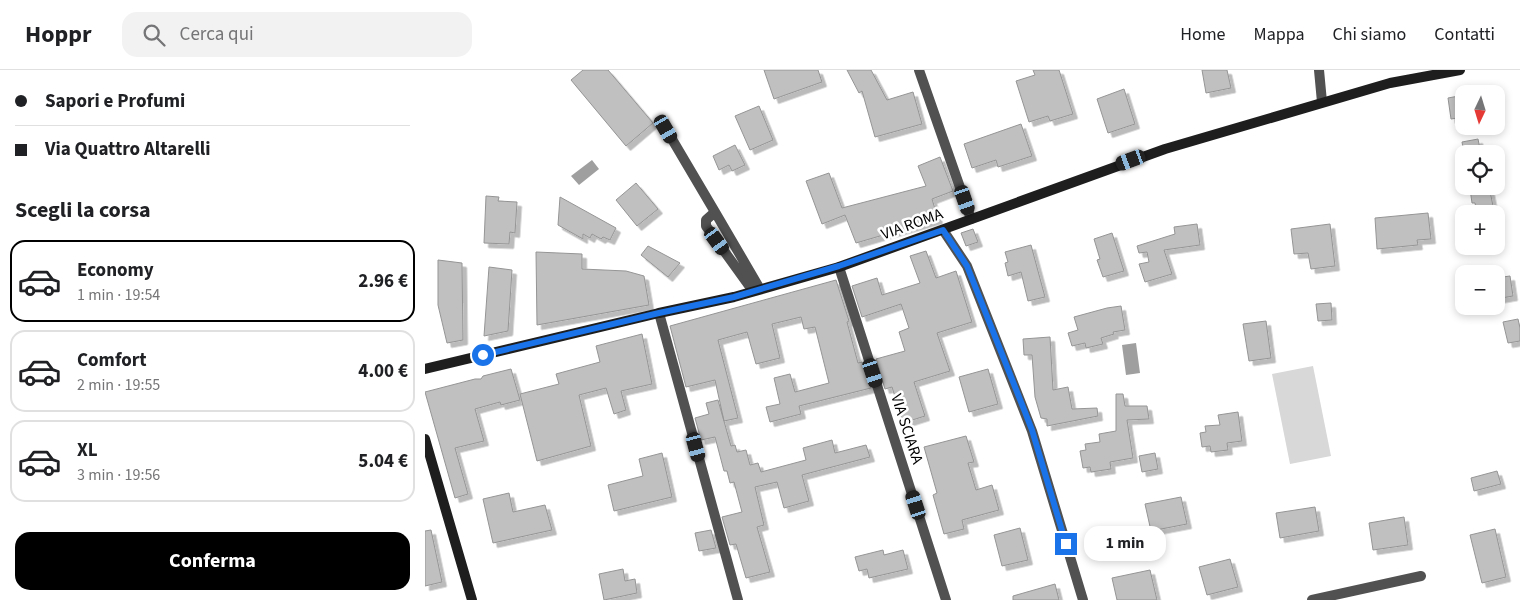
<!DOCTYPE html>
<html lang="it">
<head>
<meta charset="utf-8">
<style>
	:root { --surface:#fff; --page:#f2f2f2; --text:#202124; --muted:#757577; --line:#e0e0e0; --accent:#000 }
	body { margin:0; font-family:"Source Sans 3",sans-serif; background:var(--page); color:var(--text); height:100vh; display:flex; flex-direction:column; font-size:19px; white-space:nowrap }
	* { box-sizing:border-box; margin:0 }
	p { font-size:16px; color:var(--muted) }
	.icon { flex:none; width:28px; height:28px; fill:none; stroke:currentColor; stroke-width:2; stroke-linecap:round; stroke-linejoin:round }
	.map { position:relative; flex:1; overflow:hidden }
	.panel { display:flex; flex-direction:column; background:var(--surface); width:425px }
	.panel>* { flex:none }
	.banner { display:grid; align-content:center; height:110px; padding:0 15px; background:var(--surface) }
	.needle { width:32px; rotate:184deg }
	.buttons { position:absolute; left:1030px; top:15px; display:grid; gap:10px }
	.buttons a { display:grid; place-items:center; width:50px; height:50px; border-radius:10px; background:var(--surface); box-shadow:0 2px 8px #0003; font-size:25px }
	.end { position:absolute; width:22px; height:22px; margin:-11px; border:6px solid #1a73e8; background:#fff; box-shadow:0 0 0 2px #fff }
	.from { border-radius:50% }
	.bubble { position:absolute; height:35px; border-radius:15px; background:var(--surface); box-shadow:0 2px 8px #0003; font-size:16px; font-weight:700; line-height:35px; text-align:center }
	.car { position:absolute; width:15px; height:30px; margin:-15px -8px; border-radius:6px; box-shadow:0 0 4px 1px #0007; background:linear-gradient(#222 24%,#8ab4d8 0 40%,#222 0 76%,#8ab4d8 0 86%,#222 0) }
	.banner b { display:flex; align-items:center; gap:18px; height:48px; font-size:19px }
	.banner b+b { border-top:1px solid var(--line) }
	.banner i { width:12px; height:12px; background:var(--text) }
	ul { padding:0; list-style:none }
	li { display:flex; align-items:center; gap:15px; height:82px; margin:0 10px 8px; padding:0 5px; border:2px solid var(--line); border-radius:15px }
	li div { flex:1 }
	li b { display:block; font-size:19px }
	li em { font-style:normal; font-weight:700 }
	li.on { border-color:var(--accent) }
	li>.icon { width:45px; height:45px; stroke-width:1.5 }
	h2 { padding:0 15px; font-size:22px; line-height:60px }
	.cta { display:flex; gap:10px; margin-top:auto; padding:10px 15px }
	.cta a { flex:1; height:58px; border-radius:15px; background:var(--accent); color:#fff; font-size:20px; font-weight:700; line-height:58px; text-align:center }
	header { display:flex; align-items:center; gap:30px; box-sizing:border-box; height:70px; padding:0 25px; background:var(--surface); border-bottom:1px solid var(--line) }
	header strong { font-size:24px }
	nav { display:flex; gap:28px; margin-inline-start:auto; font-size:18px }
	.search { width:350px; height:45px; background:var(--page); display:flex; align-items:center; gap:12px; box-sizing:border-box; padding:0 18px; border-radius:15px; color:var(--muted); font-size:19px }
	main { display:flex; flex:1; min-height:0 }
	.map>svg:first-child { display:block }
</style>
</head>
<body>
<header>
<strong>Hoppr</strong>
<div class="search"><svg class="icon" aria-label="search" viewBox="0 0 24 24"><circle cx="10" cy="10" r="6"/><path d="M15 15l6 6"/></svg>Cerca qui</div>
<nav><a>Home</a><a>Mappa</a><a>Chi siamo</a><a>Contatti</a></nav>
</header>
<main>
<section class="panel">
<div class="banner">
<b><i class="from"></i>Sapori e Profumi</b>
<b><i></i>Via Quattro Altarelli</b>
</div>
<h2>Scegli la corsa</h2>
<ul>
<li class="on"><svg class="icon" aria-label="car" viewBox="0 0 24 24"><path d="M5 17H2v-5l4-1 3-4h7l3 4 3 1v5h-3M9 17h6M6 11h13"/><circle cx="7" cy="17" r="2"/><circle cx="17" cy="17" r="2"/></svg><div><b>Economy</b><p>1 min · 19:54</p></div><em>2.96 €</em></li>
<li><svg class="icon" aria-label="car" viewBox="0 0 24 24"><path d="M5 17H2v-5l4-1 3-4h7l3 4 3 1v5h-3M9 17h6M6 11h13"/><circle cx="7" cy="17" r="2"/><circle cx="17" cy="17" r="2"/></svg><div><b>Comfort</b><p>2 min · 19:55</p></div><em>4.00 €</em></li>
<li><svg class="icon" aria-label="car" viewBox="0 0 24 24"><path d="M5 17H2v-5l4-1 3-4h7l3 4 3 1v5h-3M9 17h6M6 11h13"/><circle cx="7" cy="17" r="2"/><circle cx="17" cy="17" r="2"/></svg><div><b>XL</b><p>3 min · 19:56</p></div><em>5.04 €</em></li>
</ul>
<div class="cta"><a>Conferma</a></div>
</section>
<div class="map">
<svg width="1095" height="530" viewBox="0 0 1095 530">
	<defs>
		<filter id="shadow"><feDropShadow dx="4.5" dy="4.5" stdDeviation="0" flood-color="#0004"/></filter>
	</defs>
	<rect width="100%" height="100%" fill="#fff"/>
	<path fill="#d8d8d8" d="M888 296 906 386 865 394 847 304Z"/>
	<path fill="#9f9f9f" d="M167 90 174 99 154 115 146 106Z
		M711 273 715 303 701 305 697 275Z"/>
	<path fill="#c0c0c0" stroke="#959595" filter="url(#shadow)" d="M158 0H183L228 53 201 76 146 10Z
		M339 0H393L397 12 349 29Z
		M422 0H446L462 30 488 22 497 54 450 67 437 21 434 23Z
		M608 0H634L648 44 625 51 623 46 604 52 591 11 610 5Z
		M777 0H802L806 18 781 23Z
		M699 19 710 54 683 63 672 29Z
		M1039 25V47L1026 49 1023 28Z
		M334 36 348 70 325 80 310 46Z
		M596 54 607 86 573 97 571 90 547 98 539 74Z
		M1053 69 1056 84H1039L1037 72Z
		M310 75 320 95 307 101 304 95 294 100 288 86Z
		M515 87 528 121 507 129 513 149 431 173 420 145 397 154 381 111 404 103 417 138 501 116 493 96Z
		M211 113 233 139 212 156 191 130Z
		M1064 116 1068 136 1051 139 1050 133H1047L1045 119Z
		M61 126 74 127 73 131 92 132 90 163 85 162 84 174 59 173Z
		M135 127 191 158 185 170 178 167 176 169 167 164 165 168 158 164V169L133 155Z
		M1003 143 1006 169 992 170 993 175 952 179 950 148Z
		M772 154 775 175 739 180 747 204 720 212 714 194 724 192 722 182 714 183 712 176 750 164 749 157Z
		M905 154 910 196 886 199 883 183 869 184 866 159Z
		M548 159 553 172 541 176 536 163Z
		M687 163 699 201 678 207 672 190 675 189 669 169Z
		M606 175 620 227 603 231 596 202 583 206 580 193 583 192 580 182Z
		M223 176 255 193 243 207 216 185Z
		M501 181 511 208 531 201 547 252 512 263 525 301 489 312 500 346 478 353 467 317 460 319 451 289 480 281 474 262 484 258 476 234 437 247 427 216 452 208 457 225 495 213 485 186Z
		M111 182 157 184V199L201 201 219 206 224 235 112 255Z
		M13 190 37 193 38 270 22 273 13 235Z
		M64 197 87 200 83 261 59 266Z
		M1085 206 1088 226 1071 229V208Z
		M411 210 424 251 422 252 433 293 437 292 446 318 374 336 376 344 345 352 341 337 355 334 349 308 365 304 370 322 404 313 390 257 379 259 376 247 347 254 355 288 331 294 322 262 293 270 313 348 299 351 290 310 261 317 245 256Z
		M906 233 907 250 893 251 891 234Z
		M696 236 700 260 688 262 689 264 676 268 678 274 661 278 660 273 647 276 643 263 653 260 649 247 682 238Z
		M1093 249 1095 258V271L1083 273 1078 252Z
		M841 251 846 288 824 291 818 254Z
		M217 264 227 314 196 321 201 340 189 344 181 318 154 325 166 376 112 391 95 324 134 314 131 304 175 292 171 276Z
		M625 267 628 320 643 317 647 339 672 338 673 346 622 356V349L616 348 610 327 607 285H599L598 269Z
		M86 299 95 330 76 335 75 332 50 339 59 371 30 378 43 424 30 428 0 322 50 309H56L58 306Z
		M563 299 573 334 544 342 534 307Z
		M691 324H698L700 336H722L724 349 702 350 708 388 685 392 686 399 666 402 665 397 658 398 655 381 661 380 660 374 675 372 674 364 691 361Z
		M293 330 306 376 310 375 312 382 321 380 325 395 333 393 336 402 381 390 378 378 407 370 410 383 441 375 445 387 377 405 384 431 359 438 352 412 330 417 339 455 332 457 345 502 321 508 311 474 305 475 297 447 317 442 309 412 305 413 302 401H299L290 367 276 370 270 348 284 344 281 333Z
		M813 342 817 371 802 373 803 380 786 382 785 376 777 377 775 363 781 362 780 356 795 355 793 345Z
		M541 366 549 392 543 393 551 420 567 415 574 440 537 450 539 459 519 464 508 425 512 423 499 377Z
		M237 383 247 427 189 441 183 415 218 406 214 389Z
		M730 383 733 399 717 402 714 386Z
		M1072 401 1076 414 1049 421 1046 408Z
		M84 423 88 442 120 435 127 460 68 473 58 429Z
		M756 427 762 454 726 461 720 434Z
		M890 437 894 461 855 468 851 443Z
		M979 447 983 475 948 480 944 453Z
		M595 458 603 490 577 496 569 465Z
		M1070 459 1081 507 1057 513 1045 465Z
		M6 460 17 512 0 516V461Z
		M286 460 291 478 274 481 270 463Z
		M458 480 459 485 478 480 483 499 444 508 442 499 434 501 430 487Z
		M805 489 813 517 782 525 774 497Z
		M198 499 200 511 210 509 212 523 179 530 174 504Z
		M725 500 732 530H692L687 508Z
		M630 514 634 530H588V526Z"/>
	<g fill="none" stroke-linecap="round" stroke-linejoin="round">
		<path stroke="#515151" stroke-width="10" d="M494 0 546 149
			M894 0 897 32
			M241 59 290 142
			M518 160 542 196 607 361 658 530
			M414 197 521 530
			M328 221 281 156V150L290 142 335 219
			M234 243 313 530
			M887 530 996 506"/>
		<path stroke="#1e1e1e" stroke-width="10" d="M0 299 234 243 309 227 414 197 740 79 965 13 1035 0
			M0 369 47 530"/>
	</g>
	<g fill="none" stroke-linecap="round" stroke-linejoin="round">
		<path stroke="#1a73e8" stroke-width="6" d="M58 285 234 243 309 227 414 196 518 160 542 196 600 342 607 360 641 474"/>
	</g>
	<g text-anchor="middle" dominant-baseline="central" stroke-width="5" stroke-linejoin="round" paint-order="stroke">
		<g font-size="16" fill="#000" stroke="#fff">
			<text transform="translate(487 154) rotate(-20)">VIA ROMA</text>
			<text transform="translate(482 359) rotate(72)">VIA SCIARA</text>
		</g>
	</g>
</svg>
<div class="buttons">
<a><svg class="needle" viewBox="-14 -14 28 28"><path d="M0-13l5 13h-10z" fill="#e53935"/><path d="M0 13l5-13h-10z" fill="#757577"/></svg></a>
<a><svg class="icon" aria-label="locate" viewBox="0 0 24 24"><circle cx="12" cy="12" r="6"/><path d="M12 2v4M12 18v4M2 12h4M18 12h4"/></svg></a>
<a>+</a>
<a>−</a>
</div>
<i class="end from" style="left:58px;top:285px"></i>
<i class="end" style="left:641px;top:474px"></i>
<div class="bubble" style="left:659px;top:456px;width:82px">1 min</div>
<i class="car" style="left:241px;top:59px;rotate:150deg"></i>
<i class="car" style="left:706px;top:90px;rotate:250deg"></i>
<i class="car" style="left:540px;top:130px;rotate:161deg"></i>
<i class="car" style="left:292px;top:171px;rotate:144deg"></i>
<i class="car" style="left:448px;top:303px;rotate:162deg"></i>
<i class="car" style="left:271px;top:377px;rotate:165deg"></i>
<i class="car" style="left:491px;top:435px;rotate:342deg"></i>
</div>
</main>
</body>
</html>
